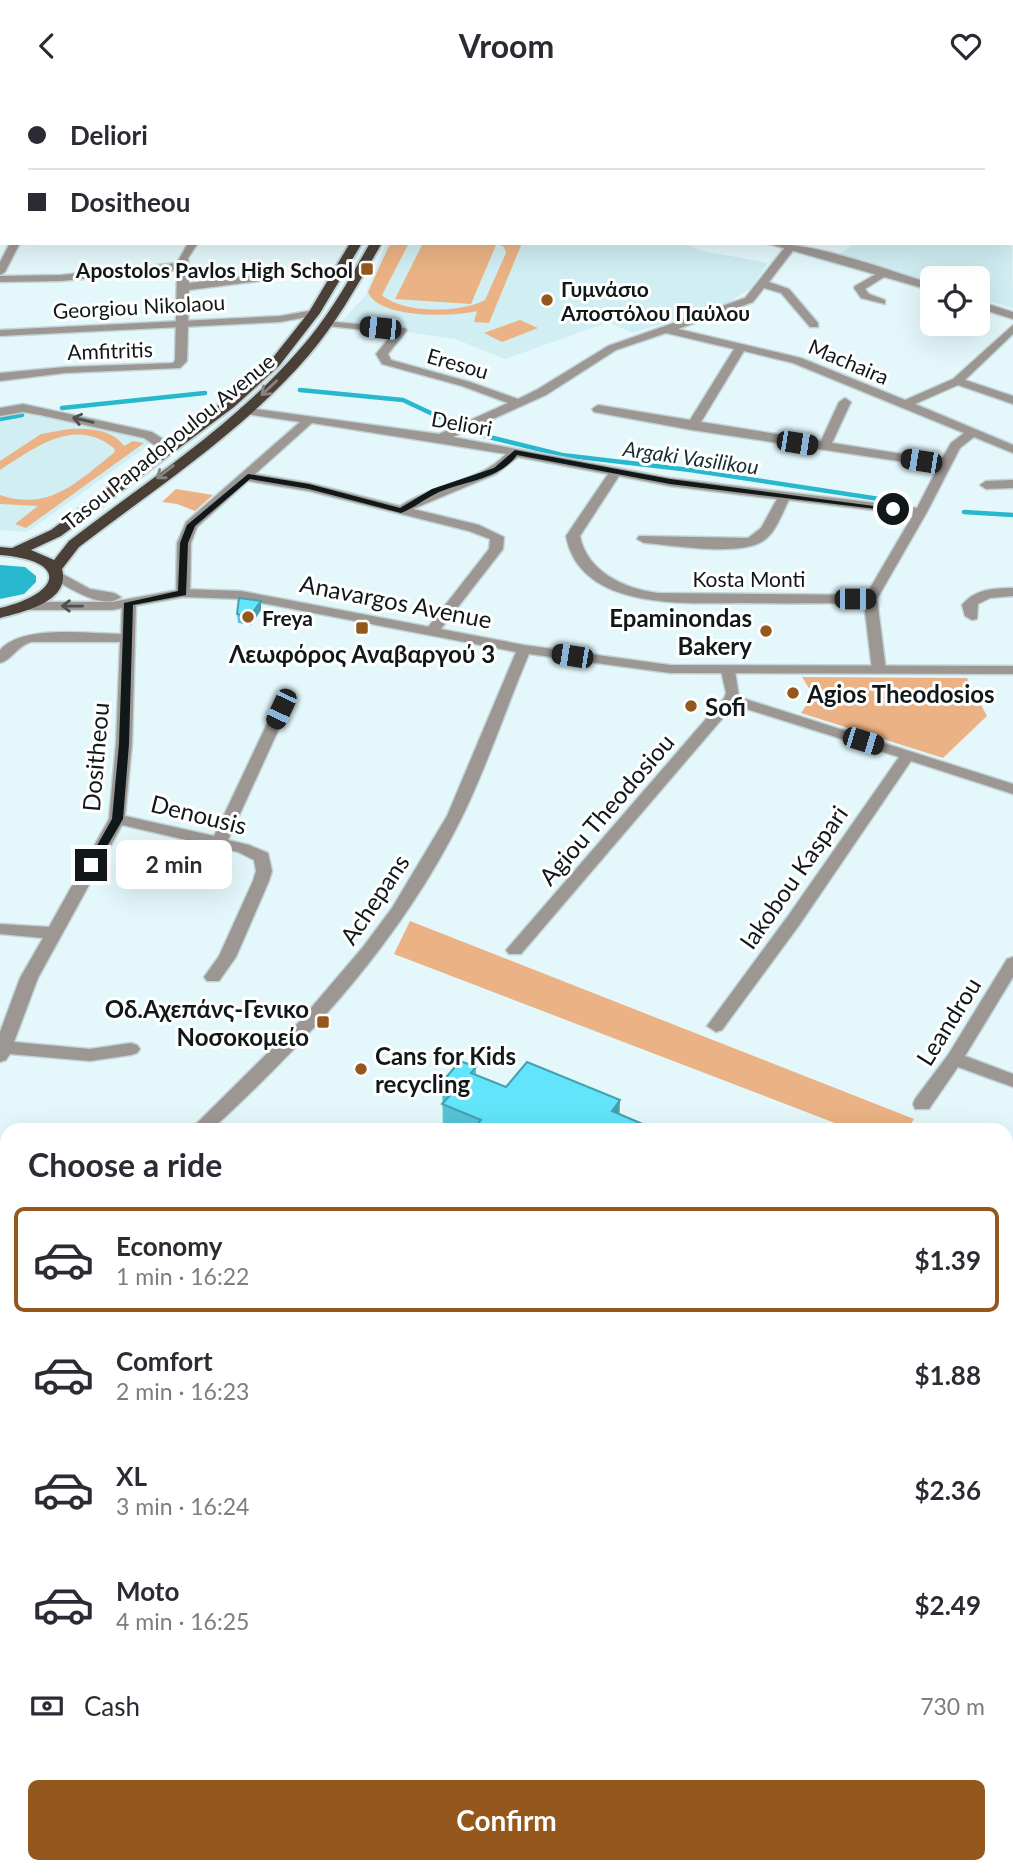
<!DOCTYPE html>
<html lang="en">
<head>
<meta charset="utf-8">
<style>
	:root { --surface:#fff; --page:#f7f7f7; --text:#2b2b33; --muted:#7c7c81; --line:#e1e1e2; --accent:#95581c }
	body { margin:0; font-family:Lato,sans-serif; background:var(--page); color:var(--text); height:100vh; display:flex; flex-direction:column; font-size:26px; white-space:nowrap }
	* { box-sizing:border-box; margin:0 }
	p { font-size:23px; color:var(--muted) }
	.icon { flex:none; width:38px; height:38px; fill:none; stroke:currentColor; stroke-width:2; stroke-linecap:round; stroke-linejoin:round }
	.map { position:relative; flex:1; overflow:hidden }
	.panel { position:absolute; left:0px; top:1032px; width:1013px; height:751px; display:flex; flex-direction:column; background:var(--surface); border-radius:21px 21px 0 0; box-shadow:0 7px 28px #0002 }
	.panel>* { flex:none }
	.top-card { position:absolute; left:0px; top:0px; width:1013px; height:154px; box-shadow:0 7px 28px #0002; display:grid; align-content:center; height:154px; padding:0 28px; background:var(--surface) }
	.controls { position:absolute; left:920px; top:175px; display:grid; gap:14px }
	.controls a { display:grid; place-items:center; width:70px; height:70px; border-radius:10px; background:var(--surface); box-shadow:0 7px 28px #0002; font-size:35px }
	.end { position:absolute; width:32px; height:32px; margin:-16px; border:9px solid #111819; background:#fff; box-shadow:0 0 0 4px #fff }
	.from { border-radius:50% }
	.bubble { position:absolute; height:49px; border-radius:10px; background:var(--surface); box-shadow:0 7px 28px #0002; font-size:23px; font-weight:700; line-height:49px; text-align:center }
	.car { position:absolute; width:21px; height:42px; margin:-21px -10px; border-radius:9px; box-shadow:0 0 5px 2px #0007; background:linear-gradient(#222 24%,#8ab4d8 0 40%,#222 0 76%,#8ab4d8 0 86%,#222 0) }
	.top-card b { display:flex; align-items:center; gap:24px; height:66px; font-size:26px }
	.top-card b+b { border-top:2px solid var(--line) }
	.top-card i { width:18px; height:18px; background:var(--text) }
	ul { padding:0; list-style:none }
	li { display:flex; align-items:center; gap:21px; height:105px; margin:0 14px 10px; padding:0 14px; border:4px solid transparent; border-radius:10px }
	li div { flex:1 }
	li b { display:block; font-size:26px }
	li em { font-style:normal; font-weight:700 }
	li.active { border-color:var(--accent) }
	li>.icon { width:63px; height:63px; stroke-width:1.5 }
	h2 { padding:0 28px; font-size:32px; line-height:84px }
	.pay { display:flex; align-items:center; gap:18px; height:77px; padding:0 28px; font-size:26px }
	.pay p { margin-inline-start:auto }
	.cta { display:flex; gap:14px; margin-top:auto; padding:14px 28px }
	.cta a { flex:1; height:80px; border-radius:10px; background:var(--accent); color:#fff; font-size:28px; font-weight:700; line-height:80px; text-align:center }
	header { display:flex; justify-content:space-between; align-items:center; height:91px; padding:0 28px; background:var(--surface); font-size:32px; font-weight:700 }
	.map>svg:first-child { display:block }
</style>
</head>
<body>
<header><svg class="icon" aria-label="back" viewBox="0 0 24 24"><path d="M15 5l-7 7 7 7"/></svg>Vroom<svg class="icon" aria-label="heart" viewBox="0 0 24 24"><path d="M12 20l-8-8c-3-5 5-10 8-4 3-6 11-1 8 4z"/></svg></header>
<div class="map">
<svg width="1013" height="1783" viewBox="0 0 1013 1783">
	<rect width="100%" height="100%" fill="#e4f8fb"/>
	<path fill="#d1eef3" d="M1012 145 1013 217 978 207V187H933V193L838 164 855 152H1012Z
		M386 152H683L703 160 768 172 751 197 726 213 632 242 609 231 505 268 455 248 340 232 365 205Z
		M12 322 48 326 153 351 33 437 26 441 0 439V324Z"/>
	<path fill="#ebb385" d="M393 152H409L382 204C403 223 461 222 485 209L506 162 504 156 495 152H522L489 232 474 231 477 220C453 226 378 228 368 201L389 155Z
		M423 152 496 154 471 213 395 208Z
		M520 229 538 237 502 251 484 242Z
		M69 338C88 337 112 338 124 355L133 350 144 352 26 437 15 433 38 415 0 413V404C50 421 78 390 115 361L114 357C73 325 35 357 0 379V370L41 343Z
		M176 398 213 404 195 420 177 413 162 411Z
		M802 586 967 587 987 625 943 667 801 622 813 604Z
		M410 830 914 1028 907 1039H853L394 863Z"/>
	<path fill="#27b8cd" d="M0 474 25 476 36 485V491L24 503 0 508Z"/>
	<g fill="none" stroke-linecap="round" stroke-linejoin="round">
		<path stroke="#27b8cd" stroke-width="2.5" d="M283 0 287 2"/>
		<path stroke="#27b8cd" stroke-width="4.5" d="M300 299 403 309 439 326
			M62 317 205 302
			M0 328 22 324
			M481 344 562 364 690 379 899 411
			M964 421 1013 424"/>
		<g stroke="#c2d4d7" stroke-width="3">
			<path id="minor" d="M760 0H773L774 2H761Z
				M795 0H807L794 2Z
				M923 0H933L922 2Z
				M1013 13V19L1012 20V14Z
				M10 152H20L5 181 0 184V171Z
				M188 152H198L188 167 189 192 256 184 266 178 271 181 259 190 189 199 187 270 180 277 65 282 0 290V282L65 276 173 272 175 269 177 179 61 190 0 191V185L61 184 177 172Z
				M790 154 795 157 769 191 789 198 818 232V236H810L781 202 764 197 753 211 678 238 801 267 905 309 953 288 1013 234V243L965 289 1013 305V313L958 294 915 313 1013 354V362L974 346 960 357 927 421 877 508 886 579 884 582H874L872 579 864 512C824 512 785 513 746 512 689 512 580 521 566 445L608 383 518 366 496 383 413 418 479 434 504 446 503 458 437 543H427L425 540 489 458 490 448 469 440 309 400 248 390 197 436 191 452 190 502 183 506 176 502 177 452 186 431 300 331 245 323 239 319 241 316 439 343 508 312 462 295 382 273 376 263 393 242 328 235 324 234V230L405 237 407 239 388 263 391 269 470 291 518 308 538 298 608 255 745 207 786 155ZM666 242 734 258 690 329 598 314 592 318 594 321 692 339 938 376 917 417 670 387 453 346 546 304 616 259ZM744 260 793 272 964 342 951 352 941 369 832 352 851 311 845 307 839 311 821 350 701 331ZM312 332 506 363C478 392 433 393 400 415L309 392 255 383ZM619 385 670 395 777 408 761 437 748 447 639 445 637 448 644 452C673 454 738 466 763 450 776 442 782 422 789 409L913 424 866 504 658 502C625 498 587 481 580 445Z
				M885 178 889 179V183L865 198 869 203 885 209V213L861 207 854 197 855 195Z
				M23 313 152 341 166 350 169 362 167 365H159L156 355 144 347 40 324 23 321 0 325V317Z
				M1013 389V397L986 398 980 394 986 390Z
				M1013 497V505L990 507 978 513 977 528 972 529 965 525 962 514C975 498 994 497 1013 497Z
				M129 508 136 512 132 653 125 725 214 745 274 618 276 615H286L288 618 228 749 249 754 268 762 272 780 269 790 236 866 219 890H207L204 886 219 865 253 790 256 780 254 769 238 761 122 734 38 887 14 951 90 958 131 952 137 954 140 958 137 962 131 964 90 970 10 963 6 969 0 971V941L20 887 43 847 0 843V833L49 836 109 728 116 653 120 551H31C16 556 12 569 0 572V559C23 533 87 543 121 543L122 512Z
				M728 576 735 580 739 606 1013 693V703L911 670 800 833 722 939 716 941 707 935 710 931 788 825 899 666 734 614 521 863H509L506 859 724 607 726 602 721 580Z
				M1013 866V886L965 965 1013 983V996L958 976 929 1018H915L913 1013 915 1008 948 964 1007 868Z
				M0 1341 7 1343V1365L0 1363Z
				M0 1647H7V1671H0Z
				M1006 1691H1013V1715H1006Z"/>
		</g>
		<g stroke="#c2d4d7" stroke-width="3">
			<path id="tertiary" d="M486 0H497L485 2Z
				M505 0H516L504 2Z
				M679 0H690L678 2Z
				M766 152C816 152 884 178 933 193V200Z
				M978 210 1013 221V228L978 217Z
				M314 219 320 222 318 224 280 231 0 245V239L280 225Z
				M59 481 90 498 114 502 121 506C104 520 69 497 54 488L52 485Z
				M183 498 241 500 524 554 670 574 1013 575V583L670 582 529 563C506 617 488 673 462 726 402 848 310 948 210 1040H189L299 931 363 856 392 817 447 725 516 561 241 508 183 506 112 519H28L21 515 28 511H112Z
				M7 1193V1214L0 1216V1195Z"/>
		</g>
		<g stroke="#c2d4d7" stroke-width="3">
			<path id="secondary" d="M0 6H2V12H0Z"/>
		</g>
		<g stroke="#c2d4d7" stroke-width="3">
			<path id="primary" d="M0 49H2V55H0Z
				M1012 55H1013V61H1012Z"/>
		</g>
		<g stroke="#c2d4d7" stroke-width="4">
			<path id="trunk" d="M350 152H362L320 222 279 275 234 316 61 445 31 459 54 469 69 450C147 390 234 334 299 259 328 227 349 189 370 152H382C359 191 338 230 309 264 244 340 157 396 79 456L62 478C71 511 23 521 0 527V517C59 503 72 470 0 464V456L12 457 51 439 224 310 271 269 309 221Z"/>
		</g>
		<use href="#minor" fill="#9d9793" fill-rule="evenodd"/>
		<use href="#tertiary" fill="#9d9793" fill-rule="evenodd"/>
		<use href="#secondary" fill="#746c65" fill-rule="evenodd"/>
		<use href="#primary" fill="#574d46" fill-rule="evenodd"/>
		<use href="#trunk" fill="#4a4038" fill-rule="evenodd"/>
	</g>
	<path fill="#54c5d7" d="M1012 60 1013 61V109H1012Z
		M261 510V519L251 534 238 532 237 523Z
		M476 976V984L506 996 620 1023 659 1040H443L442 991Z"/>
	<path fill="#45a0af" d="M261 510V519L251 534 250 525Z
		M620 1009 619 1036 612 1020Z"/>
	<path fill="#62e5fa" stroke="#45a0af" stroke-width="2" d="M195 0H239L255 2H193Z
		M1012 60 1013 61V97H1012Z
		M239 507 261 510 250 525 237 523Z
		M460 970 476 976 471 982 506 996 527 971 620 1009 612 1020 659 1040H472L481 1029 442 1013 457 997 442 991Z
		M681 1036 691 1040H679Z"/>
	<defs><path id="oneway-shaft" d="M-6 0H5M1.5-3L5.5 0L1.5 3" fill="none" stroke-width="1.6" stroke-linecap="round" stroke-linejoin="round" transform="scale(1.75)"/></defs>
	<g stroke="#89837e">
		<use href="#oneway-shaft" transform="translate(269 297) rotate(137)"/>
		<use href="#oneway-shaft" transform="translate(165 381) rotate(142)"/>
	</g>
	<g stroke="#505150">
		<use href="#oneway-shaft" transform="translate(83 329) rotate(-167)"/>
		<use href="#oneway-shaft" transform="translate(72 515) rotate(-179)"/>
	</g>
	<path fill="#111819" d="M515 359 670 388 897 418 893 420 670 393 517 364C500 388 465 390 439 401 426 407 414 417 401 422L309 398 250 388 195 435 188 452 186 504 133 514 129 653 123 728 95 776H88L86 774 112 728 119 653 124 512 178 500 180 452 187 434 248 383 309 393 400 417 432 398 494 377Z"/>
	<g fill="#95581c" stroke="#fff" stroke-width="2.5">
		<rect x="360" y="171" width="14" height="14" rx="3.5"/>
		<circle cx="547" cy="209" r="7"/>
		<circle cx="248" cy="526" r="7"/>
		<rect x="355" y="530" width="14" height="14" rx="3.5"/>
		<circle cx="766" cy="540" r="7"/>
		<circle cx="793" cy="602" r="7"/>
		<circle cx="691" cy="615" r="7"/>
		<rect x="316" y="924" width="14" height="14" rx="3.5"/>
		<circle cx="361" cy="978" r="7"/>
	</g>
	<g text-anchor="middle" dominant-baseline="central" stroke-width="6" stroke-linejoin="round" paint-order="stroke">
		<g font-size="21" font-weight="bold" fill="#111819" stroke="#fff" text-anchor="start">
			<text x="353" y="178" text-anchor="end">Apostolos Pavlos High School</text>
			<text x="561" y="197">Γυμνάσιο<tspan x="561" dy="24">Αποστόλου Παύλου</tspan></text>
			<text x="262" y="526">Freya</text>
		</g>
		<g font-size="21" fill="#111819" stroke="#fff">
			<text transform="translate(139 215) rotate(-3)">Georgiou Nikolaou</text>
			<text transform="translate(110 259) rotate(-2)">Amfitritis</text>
			<text transform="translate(849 270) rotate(23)">Machaira</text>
			<text transform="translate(458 272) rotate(16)">Eresou</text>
			<text transform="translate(462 332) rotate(10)">Deliori</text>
			<text transform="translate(168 350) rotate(-39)">Tasou Papadopoulou Avenue</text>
			<text x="749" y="487">Kosta Monti</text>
		</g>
		<g font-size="21" font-style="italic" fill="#172e32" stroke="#fff">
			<text transform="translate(691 366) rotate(8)">Argaki Vasilikou</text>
		</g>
		<g font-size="24" fill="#111819" stroke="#fff">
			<text transform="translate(396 510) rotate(11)">Anavargos Avenue</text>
			<text transform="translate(95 666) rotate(-85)">Dositheou</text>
			<text transform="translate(606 718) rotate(-49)">Agiou Theodosiou</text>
			<text transform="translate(199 723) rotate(14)">Denousis</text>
			<text transform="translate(793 786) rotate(-55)">Iakobou Kaspari</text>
			<text transform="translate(374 808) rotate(-56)">Achepans</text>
			<text transform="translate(948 930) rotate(-58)">Leandrou</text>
		</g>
		<g font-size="24" font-weight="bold" fill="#111819" stroke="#fff" text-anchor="start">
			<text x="752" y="526" text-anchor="end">Epaminondas<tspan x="752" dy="28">Bakery</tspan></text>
			<text x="362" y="562" text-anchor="middle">Λεωφόρος Αναβαργού 3</text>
			<text x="807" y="602">Agios Theodosios</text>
			<text x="705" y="615">Sofi</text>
			<text x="309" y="917" text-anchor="end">Οδ.Αχεπάνς-Γενικο<tspan x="309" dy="28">Νοσοκομείο</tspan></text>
			<text x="375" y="964">Cans for Kids<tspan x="375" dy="28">recycling</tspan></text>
		</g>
	</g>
</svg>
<div class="controls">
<a><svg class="icon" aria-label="locate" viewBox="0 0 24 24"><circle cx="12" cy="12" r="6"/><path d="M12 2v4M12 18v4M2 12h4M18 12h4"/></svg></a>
</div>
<i class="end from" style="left:893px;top:418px"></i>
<i class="end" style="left:91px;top:774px"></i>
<div class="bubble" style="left:116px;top:749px;width:116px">2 min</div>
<i class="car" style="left:380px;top:237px;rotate:276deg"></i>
<i class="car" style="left:797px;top:352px;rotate:99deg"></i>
<i class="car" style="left:921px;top:370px;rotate:279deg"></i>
<i class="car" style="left:855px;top:508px;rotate:90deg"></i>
<i class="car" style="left:572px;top:565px;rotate:279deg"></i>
<i class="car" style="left:281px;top:618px;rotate:205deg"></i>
<i class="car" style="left:863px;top:650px;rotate:107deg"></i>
<div class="top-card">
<b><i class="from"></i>Deliori</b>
<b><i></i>Dositheou</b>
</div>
<section class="panel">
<h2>Choose a ride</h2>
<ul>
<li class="active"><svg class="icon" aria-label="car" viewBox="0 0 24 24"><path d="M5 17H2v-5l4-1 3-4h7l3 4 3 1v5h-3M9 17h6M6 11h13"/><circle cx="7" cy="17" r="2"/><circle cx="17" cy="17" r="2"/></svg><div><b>Economy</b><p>1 min · 16:22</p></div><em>$1.39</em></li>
<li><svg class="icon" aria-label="car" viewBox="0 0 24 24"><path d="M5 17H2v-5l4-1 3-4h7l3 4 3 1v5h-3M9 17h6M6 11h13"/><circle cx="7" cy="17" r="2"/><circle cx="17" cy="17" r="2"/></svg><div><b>Comfort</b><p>2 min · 16:23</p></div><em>$1.88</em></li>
<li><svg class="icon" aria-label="car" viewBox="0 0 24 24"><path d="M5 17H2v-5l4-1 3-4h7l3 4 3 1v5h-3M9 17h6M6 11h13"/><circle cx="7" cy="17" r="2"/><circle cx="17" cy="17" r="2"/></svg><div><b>XL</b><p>3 min · 16:24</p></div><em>$2.36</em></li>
<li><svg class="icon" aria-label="car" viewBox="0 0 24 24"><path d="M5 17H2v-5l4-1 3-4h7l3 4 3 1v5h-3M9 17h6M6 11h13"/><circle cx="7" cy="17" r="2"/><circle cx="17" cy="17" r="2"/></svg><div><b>Moto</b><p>4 min · 16:25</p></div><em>$2.49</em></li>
</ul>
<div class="pay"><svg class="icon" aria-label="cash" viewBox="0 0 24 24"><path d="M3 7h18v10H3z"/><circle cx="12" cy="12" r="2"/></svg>Cash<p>730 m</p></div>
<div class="cta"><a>Confirm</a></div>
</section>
</div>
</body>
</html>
